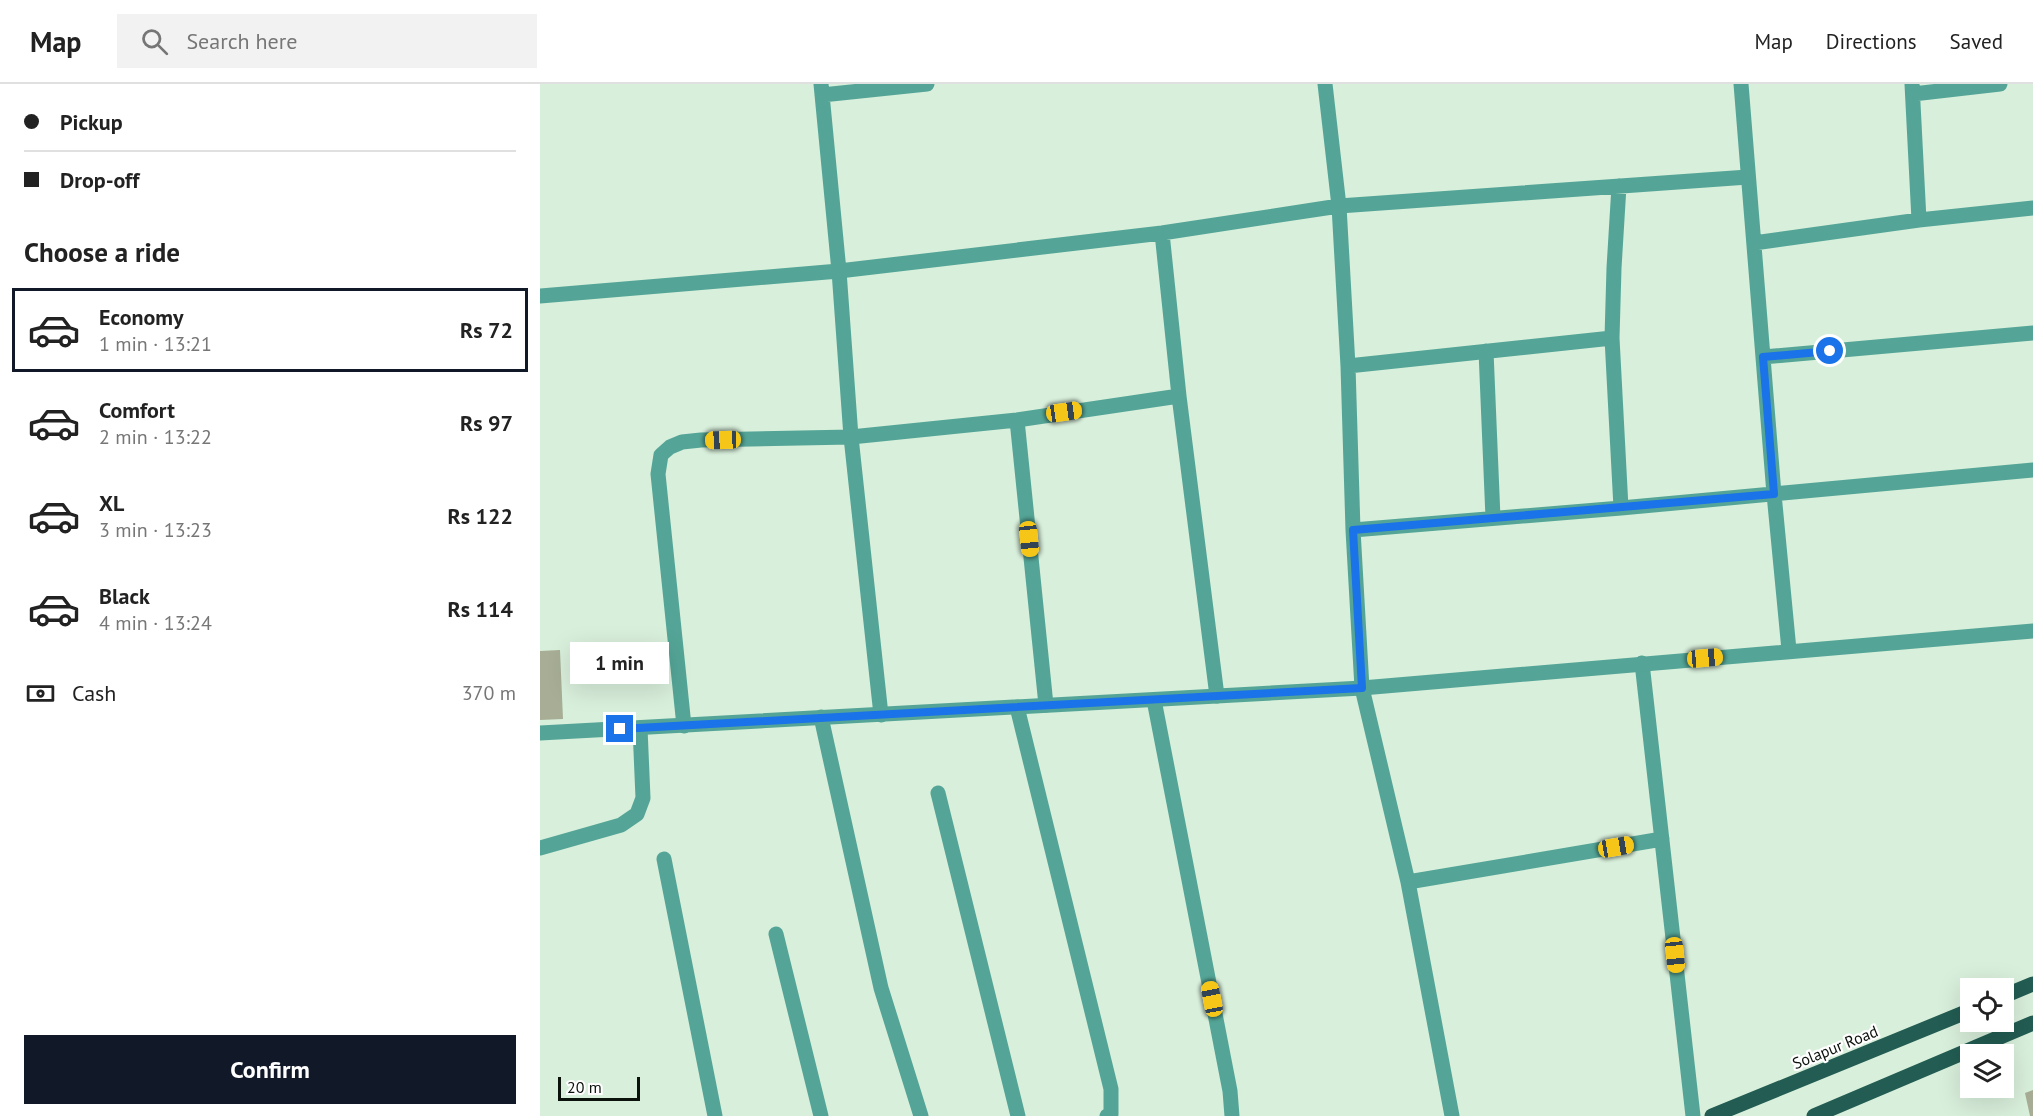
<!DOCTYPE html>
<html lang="en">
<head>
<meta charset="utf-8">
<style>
	:root { --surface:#fff; --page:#f2f2f2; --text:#222; --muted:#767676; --line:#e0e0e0; --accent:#111827 }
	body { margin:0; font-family:"PT Sans",sans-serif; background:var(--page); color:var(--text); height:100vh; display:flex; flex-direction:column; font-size:22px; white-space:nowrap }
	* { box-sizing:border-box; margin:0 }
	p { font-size:20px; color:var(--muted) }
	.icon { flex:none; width:33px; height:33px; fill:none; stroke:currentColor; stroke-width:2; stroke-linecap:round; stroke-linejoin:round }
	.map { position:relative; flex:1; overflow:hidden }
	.drawer { display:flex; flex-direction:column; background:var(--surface); width:540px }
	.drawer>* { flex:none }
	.banner { display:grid; align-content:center; height:132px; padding:0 24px; background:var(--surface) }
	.tools { position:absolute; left:1420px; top:894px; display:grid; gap:12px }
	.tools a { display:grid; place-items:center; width:54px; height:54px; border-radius:0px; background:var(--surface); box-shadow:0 6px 24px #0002; font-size:30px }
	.scale { position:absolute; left:18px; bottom:15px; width:82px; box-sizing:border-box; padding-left:6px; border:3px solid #0a120b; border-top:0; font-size:16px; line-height:21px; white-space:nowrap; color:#0a120b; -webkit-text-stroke:4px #fff; paint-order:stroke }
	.end { position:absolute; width:27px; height:27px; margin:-14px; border:8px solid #1a73e8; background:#fff; box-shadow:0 0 0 3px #fff }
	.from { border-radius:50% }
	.bubble { position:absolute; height:42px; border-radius:0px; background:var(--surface); box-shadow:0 6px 24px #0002; font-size:20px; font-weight:600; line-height:42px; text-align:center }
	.car { position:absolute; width:18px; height:36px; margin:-18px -9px; border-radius:8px; box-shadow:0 0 4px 2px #0007; background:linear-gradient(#f5c518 24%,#345 0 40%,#f5c518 0 76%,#345 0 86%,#f5c518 0) }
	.banner b { display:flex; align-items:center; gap:21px; height:57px; font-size:22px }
	.banner b+b { border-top:2px solid var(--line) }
	.banner i { width:15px; height:15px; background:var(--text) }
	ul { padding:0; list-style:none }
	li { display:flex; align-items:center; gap:18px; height:84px; margin:0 12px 9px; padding:0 12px; border:3px solid transparent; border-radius:0px }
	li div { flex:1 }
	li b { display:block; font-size:22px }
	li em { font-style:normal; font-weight:600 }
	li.on { border-color:var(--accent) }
	li>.icon { width:54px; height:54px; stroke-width:1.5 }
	h2 { padding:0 24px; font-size:27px; line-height:72px }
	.pay { display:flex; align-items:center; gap:15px; height:66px; padding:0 24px; font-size:22px }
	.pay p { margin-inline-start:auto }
	.action { display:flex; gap:12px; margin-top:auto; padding:12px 24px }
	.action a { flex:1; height:69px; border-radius:0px; background:var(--accent); color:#fff; font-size:24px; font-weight:600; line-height:69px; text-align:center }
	header { display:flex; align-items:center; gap:36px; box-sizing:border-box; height:84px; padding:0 30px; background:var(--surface); border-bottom:2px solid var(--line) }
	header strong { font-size:28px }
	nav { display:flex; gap:33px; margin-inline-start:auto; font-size:21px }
	.search { width:420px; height:54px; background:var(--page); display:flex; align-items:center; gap:15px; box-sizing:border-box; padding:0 21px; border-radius:0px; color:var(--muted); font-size:22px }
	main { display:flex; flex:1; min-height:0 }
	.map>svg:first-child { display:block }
</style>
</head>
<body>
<header>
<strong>Map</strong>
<div class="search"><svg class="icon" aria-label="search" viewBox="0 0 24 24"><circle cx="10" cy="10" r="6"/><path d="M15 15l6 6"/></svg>Search here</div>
<nav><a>Map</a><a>Directions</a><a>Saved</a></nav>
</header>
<main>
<section class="drawer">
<div class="banner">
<b><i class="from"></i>Pickup</b>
<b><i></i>Drop-off</b>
</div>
<h2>Choose a ride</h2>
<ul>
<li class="on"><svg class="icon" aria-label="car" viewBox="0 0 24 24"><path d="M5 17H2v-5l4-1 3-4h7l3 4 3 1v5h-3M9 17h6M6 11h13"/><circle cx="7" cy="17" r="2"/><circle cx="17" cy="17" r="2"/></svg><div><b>Economy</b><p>1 min · 13:21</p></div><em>Rs 72</em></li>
<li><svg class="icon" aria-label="car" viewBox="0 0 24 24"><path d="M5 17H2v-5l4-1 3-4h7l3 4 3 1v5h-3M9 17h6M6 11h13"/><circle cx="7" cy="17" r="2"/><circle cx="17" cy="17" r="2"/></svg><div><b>Comfort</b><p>2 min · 13:22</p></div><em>Rs 97</em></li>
<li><svg class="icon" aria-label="car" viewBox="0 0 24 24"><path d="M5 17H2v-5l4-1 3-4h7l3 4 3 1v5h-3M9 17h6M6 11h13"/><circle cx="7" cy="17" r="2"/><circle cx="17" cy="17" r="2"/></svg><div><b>XL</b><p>3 min · 13:23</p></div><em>Rs 122</em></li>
<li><svg class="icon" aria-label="car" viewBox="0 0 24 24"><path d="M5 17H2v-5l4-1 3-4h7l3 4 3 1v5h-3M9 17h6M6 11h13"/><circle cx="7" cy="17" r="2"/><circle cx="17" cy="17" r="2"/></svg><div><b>Black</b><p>4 min · 13:24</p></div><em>Rs 114</em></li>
</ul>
<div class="pay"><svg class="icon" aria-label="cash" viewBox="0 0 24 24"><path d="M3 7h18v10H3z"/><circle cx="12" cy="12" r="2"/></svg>Cash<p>370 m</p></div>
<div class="action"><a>Confirm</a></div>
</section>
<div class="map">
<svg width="1493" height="1032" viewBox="0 0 1493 1032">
	<rect width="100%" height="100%" fill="#d8efdb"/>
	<path fill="#a7ae95" d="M20 566 23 635 0 636V567Z
		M1493 1006V1032H1490L1485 1009Z"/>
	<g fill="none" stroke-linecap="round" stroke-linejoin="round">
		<path stroke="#54a597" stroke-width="15" d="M281 0 299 187 311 353 341 631
			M785 0 799 122 808 282
			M1201 0 1234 410 1249 566
			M1372 0 1379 136
			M1373 10 1460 0
			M282 11 387 0
			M622 149 639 312 677 612
			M1214 159 1379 136 1493 124
			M0 212 299 187 622 149 799 122 1208 93
			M1072 254 1074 184 1079 102
			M946 267 953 434
			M1223 273 1493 249
			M477 336 506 621
			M813 446 808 282 1072 254 1081 424
			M1102 579 1153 1032
			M614 616 690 1007 692 1032
			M477 623 571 1005V1030L567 1032
			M281 633 341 904 381 1032
			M144 642 118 390 121 371 130 363 142 358 161 356 311 353 477 336 639 312
			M398 709 478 1032
			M0 764 81 741 97 730 103 714 100 644
			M124 775 175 1032
			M868 798 1122 755
			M236 850 281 1032
			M912 1032 868 798 822 604 813 446 1081 424 1493 386"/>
		<path stroke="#54a597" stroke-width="15" d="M0 649 822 604 1493 547"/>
		<path stroke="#225c52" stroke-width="15" d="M1464 912 1493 900
			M1172 1032 1431 926
			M1274 1032 1493 939"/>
	</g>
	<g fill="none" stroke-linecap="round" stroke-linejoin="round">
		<path stroke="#1a73e8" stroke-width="8" d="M80 645 822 604 813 446 1234 410 1223 273 1290 267"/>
	</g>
	<g text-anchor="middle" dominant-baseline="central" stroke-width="4.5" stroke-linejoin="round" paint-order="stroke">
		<g font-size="16" fill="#0a120b" stroke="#fff">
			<text transform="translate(1295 963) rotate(-22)">Solapur Road</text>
		</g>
	</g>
</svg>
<div class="tools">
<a><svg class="icon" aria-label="locate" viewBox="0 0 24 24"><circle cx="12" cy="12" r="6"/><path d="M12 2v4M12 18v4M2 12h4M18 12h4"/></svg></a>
<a><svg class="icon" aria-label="layers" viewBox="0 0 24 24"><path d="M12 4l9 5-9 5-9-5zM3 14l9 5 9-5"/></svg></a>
</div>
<div class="scale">20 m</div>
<i class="end from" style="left:1290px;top:267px"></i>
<i class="end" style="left:80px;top:645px"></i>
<div class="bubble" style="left:30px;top:558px;width:99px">1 min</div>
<i class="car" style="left:524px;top:328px;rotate:82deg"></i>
<i class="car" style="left:183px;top:356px;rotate:268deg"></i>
<i class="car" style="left:489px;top:455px;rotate:174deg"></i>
<i class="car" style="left:1165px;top:574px;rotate:85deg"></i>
<i class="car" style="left:1076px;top:763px;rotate:80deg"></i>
<i class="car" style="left:1135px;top:871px;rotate:174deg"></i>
<i class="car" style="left:672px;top:915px;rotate:349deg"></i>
</div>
</main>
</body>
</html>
